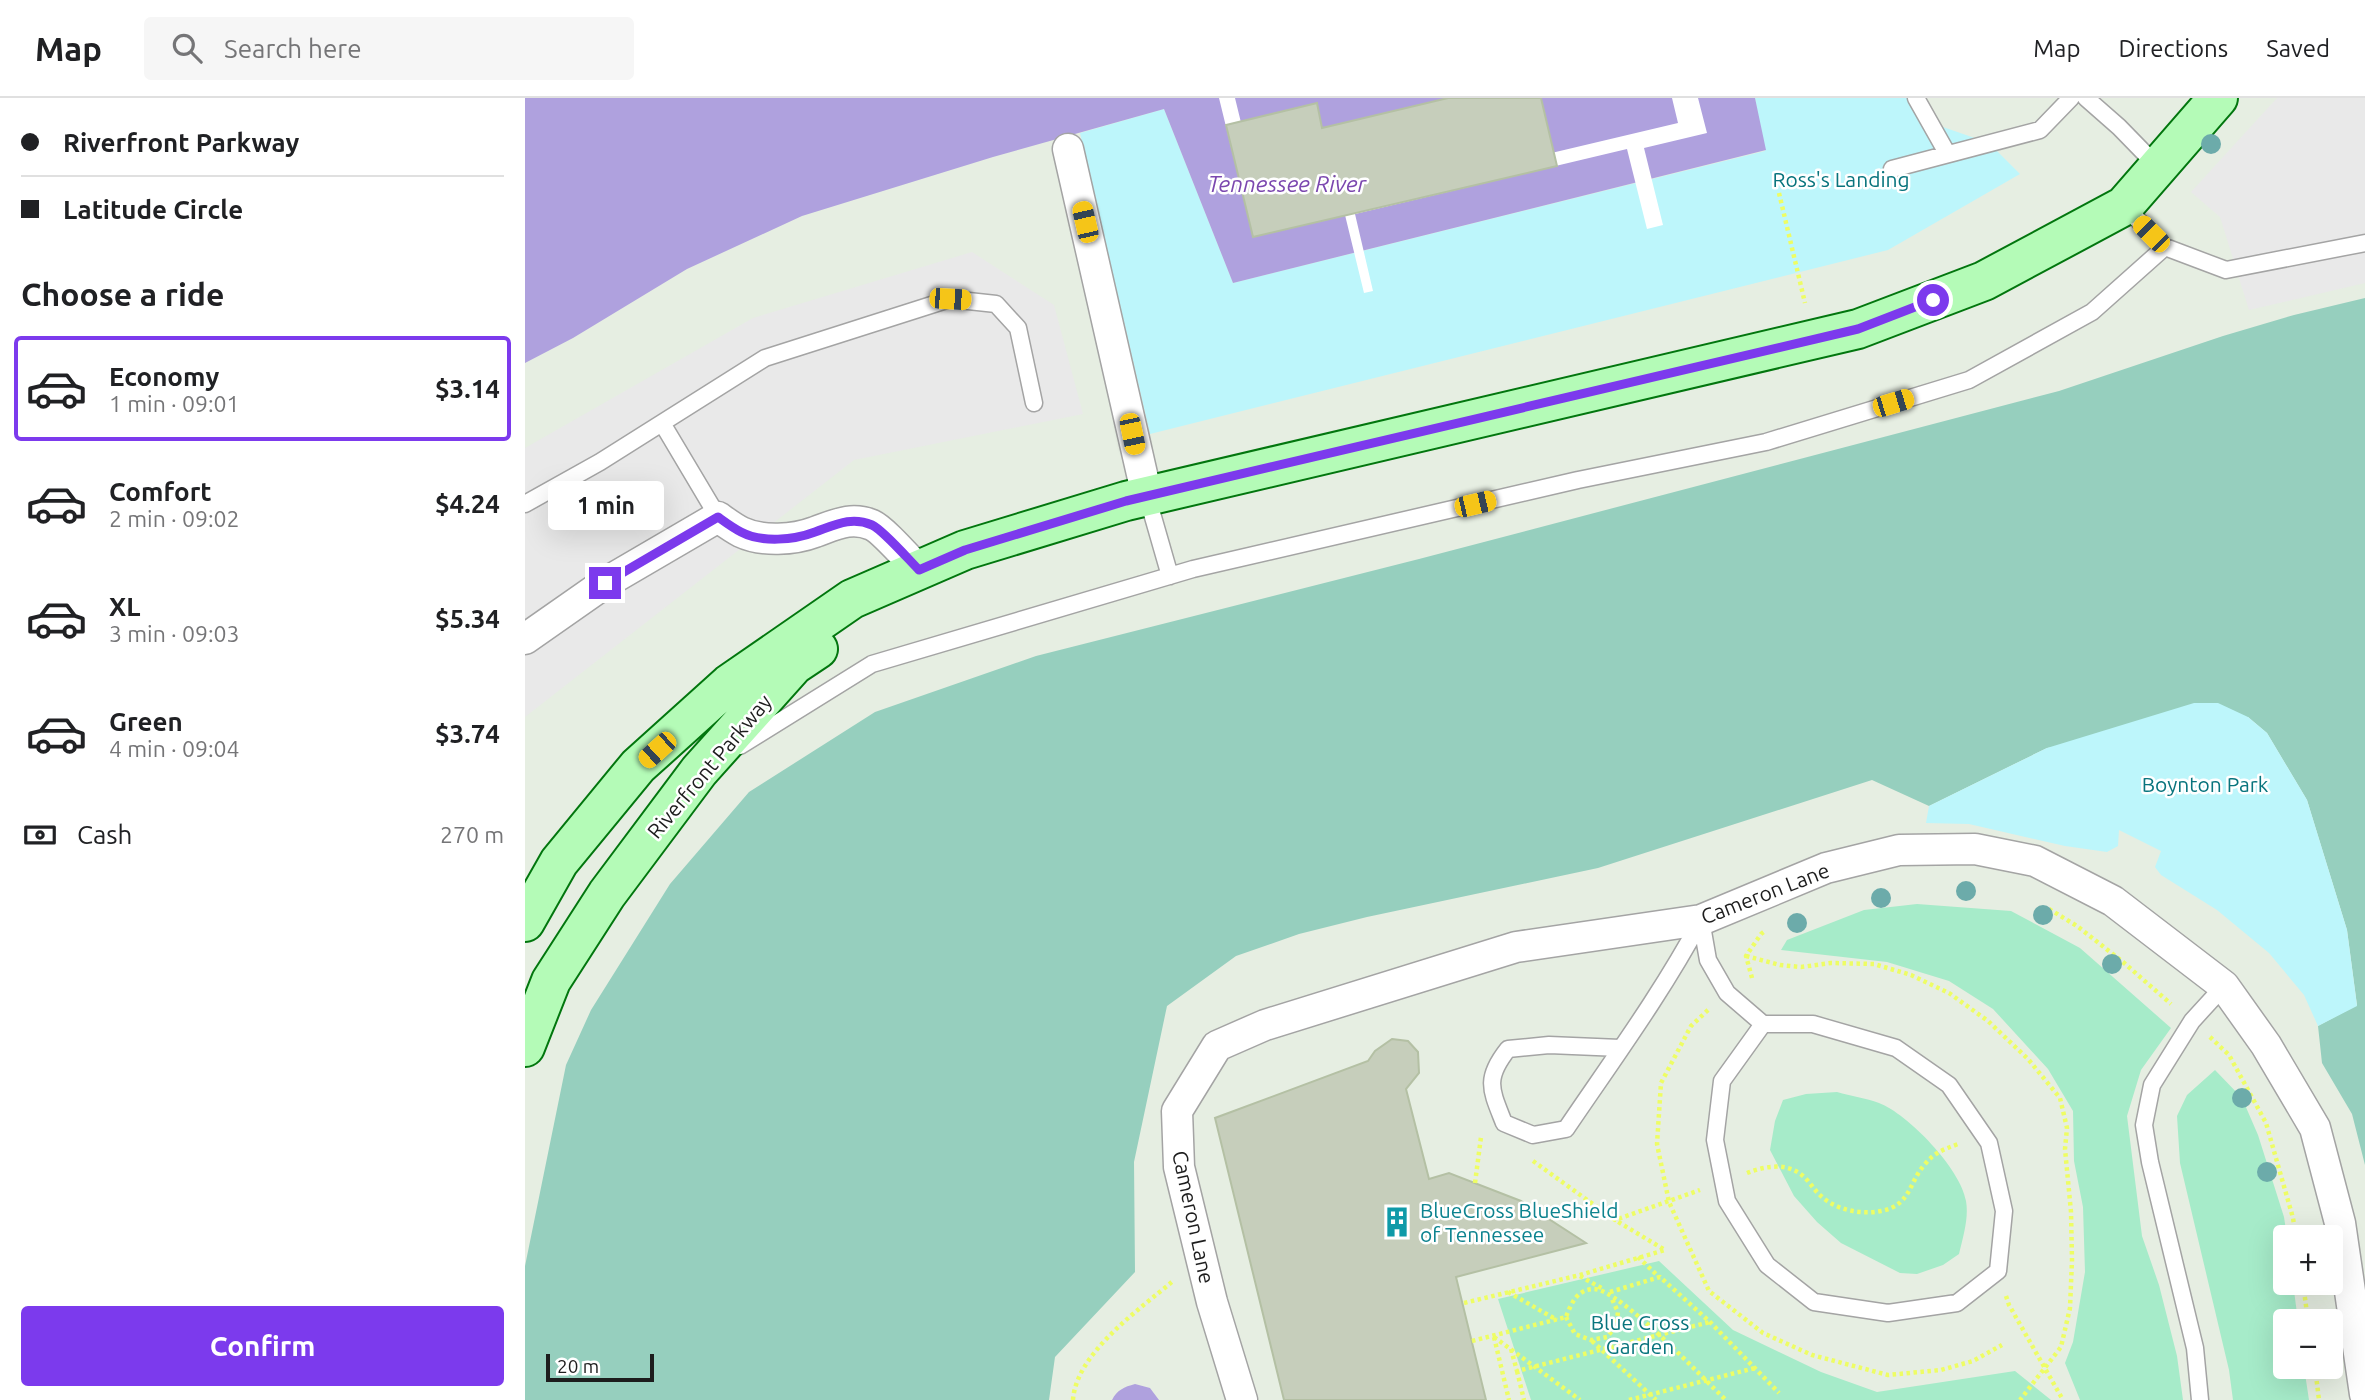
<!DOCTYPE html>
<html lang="en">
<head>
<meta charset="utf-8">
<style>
	:root { --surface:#fff; --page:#f6f6f6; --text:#202124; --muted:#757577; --line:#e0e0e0; --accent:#7c3aed }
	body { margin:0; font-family:Ubuntu,sans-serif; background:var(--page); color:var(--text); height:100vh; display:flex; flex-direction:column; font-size:26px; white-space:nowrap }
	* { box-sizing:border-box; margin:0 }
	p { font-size:23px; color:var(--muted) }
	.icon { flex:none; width:38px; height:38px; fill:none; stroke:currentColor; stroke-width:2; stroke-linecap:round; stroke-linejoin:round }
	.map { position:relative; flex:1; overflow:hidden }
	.details { display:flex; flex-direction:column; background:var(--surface); width:525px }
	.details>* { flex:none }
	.top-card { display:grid; align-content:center; height:154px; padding:0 21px; background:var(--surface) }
	.buttons { position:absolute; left:1748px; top:1127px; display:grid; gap:14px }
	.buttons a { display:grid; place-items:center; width:70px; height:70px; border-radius:7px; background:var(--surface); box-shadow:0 7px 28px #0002; font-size:35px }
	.scale { position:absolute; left:21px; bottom:18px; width:108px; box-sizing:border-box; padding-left:7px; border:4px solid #1d1d1d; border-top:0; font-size:19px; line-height:24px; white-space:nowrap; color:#1d1d1d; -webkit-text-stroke:5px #fff; paint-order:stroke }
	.end { position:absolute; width:32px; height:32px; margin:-16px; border:9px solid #7c3aed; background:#fff; box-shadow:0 0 0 4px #fff }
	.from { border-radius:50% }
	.bubble { position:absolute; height:49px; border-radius:7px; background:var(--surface); box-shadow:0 7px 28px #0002; font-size:23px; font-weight:700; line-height:49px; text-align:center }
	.car { position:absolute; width:21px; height:42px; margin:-21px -10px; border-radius:9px; box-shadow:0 0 5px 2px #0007; background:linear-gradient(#f5c518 24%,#345 0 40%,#f5c518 0 76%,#345 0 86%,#f5c518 0) }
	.top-card b { display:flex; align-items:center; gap:24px; height:66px; font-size:26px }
	.top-card b+b { border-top:2px solid var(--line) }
	.top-card i { width:18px; height:18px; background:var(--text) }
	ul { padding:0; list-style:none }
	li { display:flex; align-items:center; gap:21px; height:105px; margin:0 14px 10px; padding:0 7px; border:4px solid transparent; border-radius:7px }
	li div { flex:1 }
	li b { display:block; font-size:26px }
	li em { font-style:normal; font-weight:700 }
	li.selected { border-color:var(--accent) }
	li>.icon { width:63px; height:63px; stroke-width:1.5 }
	h2 { padding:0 21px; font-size:32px; line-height:84px }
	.pay { display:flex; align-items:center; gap:18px; height:77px; padding:0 21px; font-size:26px }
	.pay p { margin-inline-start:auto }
	.primary-button { display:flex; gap:14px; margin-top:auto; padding:14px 21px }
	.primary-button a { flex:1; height:80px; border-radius:7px; background:var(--accent); color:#fff; font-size:28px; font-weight:700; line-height:80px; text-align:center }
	header { display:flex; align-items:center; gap:42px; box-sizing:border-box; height:98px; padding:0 35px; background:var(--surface); border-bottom:2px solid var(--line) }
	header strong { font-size:33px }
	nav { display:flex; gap:38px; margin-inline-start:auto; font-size:24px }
	.search { width:490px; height:63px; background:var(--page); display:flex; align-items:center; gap:18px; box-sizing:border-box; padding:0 24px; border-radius:7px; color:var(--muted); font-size:26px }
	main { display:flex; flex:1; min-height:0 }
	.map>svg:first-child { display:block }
</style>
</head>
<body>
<header>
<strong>Map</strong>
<div class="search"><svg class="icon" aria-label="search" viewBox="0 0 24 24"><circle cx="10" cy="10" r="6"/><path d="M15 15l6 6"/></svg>Search here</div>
<nav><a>Map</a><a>Directions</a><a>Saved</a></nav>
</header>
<main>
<section class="details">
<div class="top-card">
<b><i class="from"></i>Riverfront Parkway</b>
<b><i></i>Latitude Circle</b>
</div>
<h2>Choose a ride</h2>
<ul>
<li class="selected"><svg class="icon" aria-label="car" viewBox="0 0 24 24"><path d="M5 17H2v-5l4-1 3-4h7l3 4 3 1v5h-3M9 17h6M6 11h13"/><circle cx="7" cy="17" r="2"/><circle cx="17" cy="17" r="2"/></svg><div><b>Economy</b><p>1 min · 09:01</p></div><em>$3.14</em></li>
<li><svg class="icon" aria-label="car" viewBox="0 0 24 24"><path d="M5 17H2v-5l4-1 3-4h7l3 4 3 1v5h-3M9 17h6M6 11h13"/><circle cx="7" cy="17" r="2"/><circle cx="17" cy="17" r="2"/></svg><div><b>Comfort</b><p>2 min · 09:02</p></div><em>$4.24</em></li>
<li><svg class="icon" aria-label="car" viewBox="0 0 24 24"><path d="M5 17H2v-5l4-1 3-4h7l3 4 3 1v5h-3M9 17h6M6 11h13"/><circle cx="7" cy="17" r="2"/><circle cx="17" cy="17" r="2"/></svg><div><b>XL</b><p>3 min · 09:03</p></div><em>$5.34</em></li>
<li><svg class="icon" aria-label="car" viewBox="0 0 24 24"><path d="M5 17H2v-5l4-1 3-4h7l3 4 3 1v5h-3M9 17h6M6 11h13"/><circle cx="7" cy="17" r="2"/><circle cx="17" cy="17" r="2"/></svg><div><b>Green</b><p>4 min · 09:04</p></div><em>$3.74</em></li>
</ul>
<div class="pay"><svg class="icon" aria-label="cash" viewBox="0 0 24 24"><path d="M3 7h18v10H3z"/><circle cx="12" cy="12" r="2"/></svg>Cash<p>270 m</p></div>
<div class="primary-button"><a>Confirm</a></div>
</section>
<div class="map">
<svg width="1840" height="1302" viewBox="0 0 1840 1302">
	<rect width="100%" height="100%" fill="#e6eee2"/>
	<path fill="#a6ebc9" d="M1392 806 1486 813 1555 850 1646 930 1616 972 1602 1018 1617 1138 1634 1187 1652 1258 1658 1302H1555L1540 1265 1548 1244 1560 1174 1558 1109 1549 1063 1548 1013 1523 971 1468 911 1424 883 1362 864 1256 852 1262 842 1339 812Z
		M1690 972 1717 1000 1733 1037 1759 1119 1762 1139 1760 1185H1768L1773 1223H1760V1269H1779L1784 1302H1708L1704 1272 1655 1065 1652 1018 1662 997Z
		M1312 994C1326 998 1341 1000 1354 1005 1383 1016 1436 1071 1441 1103 1444 1120 1438 1139 1434 1156L1418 1167 1392 1176 1375 1175 1316 1145 1292 1124 1269 1098 1245 1052 1250 1023 1258 1002 1281 996Z
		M1134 1163 1208 1232 1296 1274 1352 1294 1490 1273 1526 1302H1006L973 1201Z"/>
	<path fill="#96cfbe" d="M1840 200V1067L1827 1016 1797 965 1793 928 1832 907 1822 832 1782 702 1742 635 1723 619 1522 650 1404 708 1347 682 1073 770 842 819 774 836 711 858 642 908 609 1064 610 1174 530 1259 524 1302H0V1168L41 967 66 912 145 786 224 694 350 614 511 558 894 461 1534 293 1698 238 1769 217Z"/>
	<path fill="#bdf6fb" d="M1230 0H1382L1395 21 1464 45 1495 76 1363 152 625 336 555 35 639 11 708 185 1240 53Z
		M1669 605H1693L1723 619 1742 635 1782 702 1822 832 1832 908 1793 928 1779 897 1744 855 1692 812 1636 777 1630 769 1636 753 1594 732 1593 748 1582 754 1540 748 1444 726 1401 725 1404 708 1522 650Z"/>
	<path fill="#e9e9e9" d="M1752 0H1840V185L1724 212 1695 119 1666 94Z
		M447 154 529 207 558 316 329 362 0 619V350L228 220Z"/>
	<path fill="#afa1de" d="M0 0H1230L1241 52 708 185 639 11 468 59 277 118 162 171 48 240 0 265Z
		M610 1286 625 1290 634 1302H587C592 1292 599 1289 610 1286Z"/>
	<path fill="#fff" d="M694 0H710L740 123 1153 25 1147 0H1173L1182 35 1119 50 1138 127 1122 131 1102 51 830 116 848 193 839 195 820 117 728 139Z"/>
	<path fill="#c6cebb" stroke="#b4c0a4" stroke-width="2" d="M923 0H1016L1032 68 728 139 701 27 792 5 797 30Z
		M867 941 883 943 893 954 894 975 881 991 904 1081 924 1075 996 1103 1061 1145 931 1179 961 1302H759L690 1020 843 963 850 953Z"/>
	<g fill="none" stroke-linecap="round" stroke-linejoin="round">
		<g stroke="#a4a4a4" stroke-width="19">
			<path id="lane" d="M1391 0 1422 55
				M1561 0 1594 29 1633 69
				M1367 71 1515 32 1546 0
				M1640 149 1701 172 1840 145
				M137 325 193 419
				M622 398 645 478
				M0 406 75 364 240 260 425 201 471 206 493 230 509 305
				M215 648 347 566 668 471 1053 382 1241 344 1444 282 1567 214 1640 149 1599 108
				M1095 950 1024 947 983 951C959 981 966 992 979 1025L1008 1037 1041 1031C1087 963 1137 895 1176 822L1183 862 1202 895 1238 926H1288L1371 950 1424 987 1464 1045 1479 1113 1473 1173 1432 1205 1363 1215 1289 1204 1242 1167 1202 1103 1190 1042 1197 983 1238 926
				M1675 1302 1670 1250 1625 1064 1619 1027 1627 987 1667 923 1699 888"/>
		</g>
		<g stroke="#a4a4a4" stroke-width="33">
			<path id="street" d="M543 51 622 398
				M0 541 80 485 193 419C200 424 208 430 216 434 237 444 269 442 290 434 310 427 326 418 347 427 358 432 384 462 394 472
				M717 1302 687 1204 654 1069 652 1013 692 948 740 927 991 849 1176 822 1301 770 1374 752 1450 751 1510 763 1588 803 1699 888 1741 947 1790 1030 1815 1125 1840 1296"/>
		</g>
		<g stroke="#02760e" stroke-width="42">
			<path id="secondary" d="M0 824 34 764 113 668 204 586 327 501 440 452 601 403 1333 231 1459 183 1599 108 1693 0
				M0 949 26 883 82 796 174 673 269 567 293 551"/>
		</g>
		<path stroke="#eefd64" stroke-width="4.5" stroke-dasharray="3.5 3.5" stroke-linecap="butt" d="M1254 95 1280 205
			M1524 811 1552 828 1598 864 1646 906
			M1221 858 1255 867 1276 869 1306 865 1349 866 1386 877 1424 895 1463 923 1503 961 1535 1000 1542 1030 1540 1051 1546 1114 1547 1162 1545 1210 1536 1249 1495 1302
			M1227 880 1221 858 1236 836 1240 833
			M1183 912 1166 928 1136 985 1132 1046 1144 1104 1184 1193 1238 1235 1287 1257 1363 1277 1416 1272 1448 1263 1477 1247
			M1685 939 1704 957 1741 1025 1768 1120 1771 1139
			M1008 1063 1090 1122 1175 1092
			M1222 1075C1240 1068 1262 1064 1278 1078 1285 1084 1289 1092 1296 1098 1311 1112 1336 1117 1356 1113 1387 1107 1383 1084 1401 1065 1410 1054 1420 1051 1433 1046
			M950 1085 956 1039
			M1113 1159 1134 1179
			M1055 1178 1078 1191
			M1778 1185 1783 1223
			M983 1194 1032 1222
			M1085 1194 1135 1179 1185 1224 1254 1295
			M1481 1198 1484 1207 1538 1302
			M939 1205 1055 1177 1140 1152 1090 1122
			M1041 1219 1050 1236 1066 1242 1082 1239 1091 1228 1093 1214 1086 1199
			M969 1239 1055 1302
			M969 1239 984 1302
			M947 1243 1041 1219C1046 1206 1052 1191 1069 1191 1096 1192 1177 1280 1201 1302
			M1067 1243 1131 1302
			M986 1251 992 1273 1185 1224
			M1790 1269 1794 1302
			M992 1273 999 1302
			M548 1302C551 1255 615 1211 648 1183
			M1104 1302 1230 1270"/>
		<use href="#lane" stroke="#fff" stroke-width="16"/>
		<use href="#street" stroke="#fff" stroke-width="30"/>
		<use href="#secondary" stroke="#b4fbb7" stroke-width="38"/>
	</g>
	<g fill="#6cabaa">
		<circle cx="1686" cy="46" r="10"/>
		<circle cx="1441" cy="793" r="10"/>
		<circle cx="1356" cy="800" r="10"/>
		<circle cx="1518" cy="817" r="10"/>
		<circle cx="1272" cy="825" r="10"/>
		<circle cx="1587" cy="866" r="10"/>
		<circle cx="1717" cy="1000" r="10"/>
		<circle cx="1742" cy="1074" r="10"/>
	</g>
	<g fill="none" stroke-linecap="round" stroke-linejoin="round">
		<path stroke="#7c3aed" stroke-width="9" d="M80 485 193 419C200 424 208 430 216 434 237 445 269 442 290 434 310 427 326 418 347 427 358 432 384 462 394 472L440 452 601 403 1333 231 1408 202"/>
	</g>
	<defs>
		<g id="building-bare" transform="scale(2.415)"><path d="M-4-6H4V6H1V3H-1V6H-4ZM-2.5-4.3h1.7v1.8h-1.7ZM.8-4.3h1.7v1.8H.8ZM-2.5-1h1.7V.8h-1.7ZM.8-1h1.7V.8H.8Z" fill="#0f9aa8" stroke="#fff" stroke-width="2.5" paint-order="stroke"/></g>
	</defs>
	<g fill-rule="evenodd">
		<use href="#building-bare" x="872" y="1124"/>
	</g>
	<g text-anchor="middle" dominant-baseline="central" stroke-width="5" stroke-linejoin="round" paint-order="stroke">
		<g font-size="21" fill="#08747d" stroke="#fff">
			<text x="1316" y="81">Ross's Landing</text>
			<text x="1680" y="686">Boynton Park</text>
			<text x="1115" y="1224">Blue Cross<tspan x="1115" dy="24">Garden</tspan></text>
		</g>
		<g font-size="21" fill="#1d1d1d" stroke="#fff">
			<text transform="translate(184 668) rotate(-50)">Riverfront Parkway</text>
			<text transform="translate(1240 795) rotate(-21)">Cameron Lane</text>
			<text transform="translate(669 1119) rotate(78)">Cameron Lane</text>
		</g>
		<g font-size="21" fill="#0d838f" stroke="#fff" text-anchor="start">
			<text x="895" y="1112">BlueCross BlueShield<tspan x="895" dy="24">of Tennessee</tspan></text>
		</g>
		<g font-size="23" font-style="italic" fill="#7b47af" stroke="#fff">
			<text x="762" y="85">Tennessee River</text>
		</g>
	</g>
</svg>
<div class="buttons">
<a>+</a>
<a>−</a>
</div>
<div class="scale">20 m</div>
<i class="end from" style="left:1408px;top:202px"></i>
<i class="end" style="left:80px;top:485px"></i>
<div class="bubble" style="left:23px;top:383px;width:116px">1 min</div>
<i class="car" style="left:560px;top:124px;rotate:347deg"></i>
<i class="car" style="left:1626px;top:136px;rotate:315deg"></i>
<i class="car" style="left:425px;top:201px;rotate:93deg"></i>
<i class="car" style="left:1368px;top:305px;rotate:73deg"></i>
<i class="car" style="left:607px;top:336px;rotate:168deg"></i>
<i class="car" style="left:950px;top:406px;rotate:77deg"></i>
<i class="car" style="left:132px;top:652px;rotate:228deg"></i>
</div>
</main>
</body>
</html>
